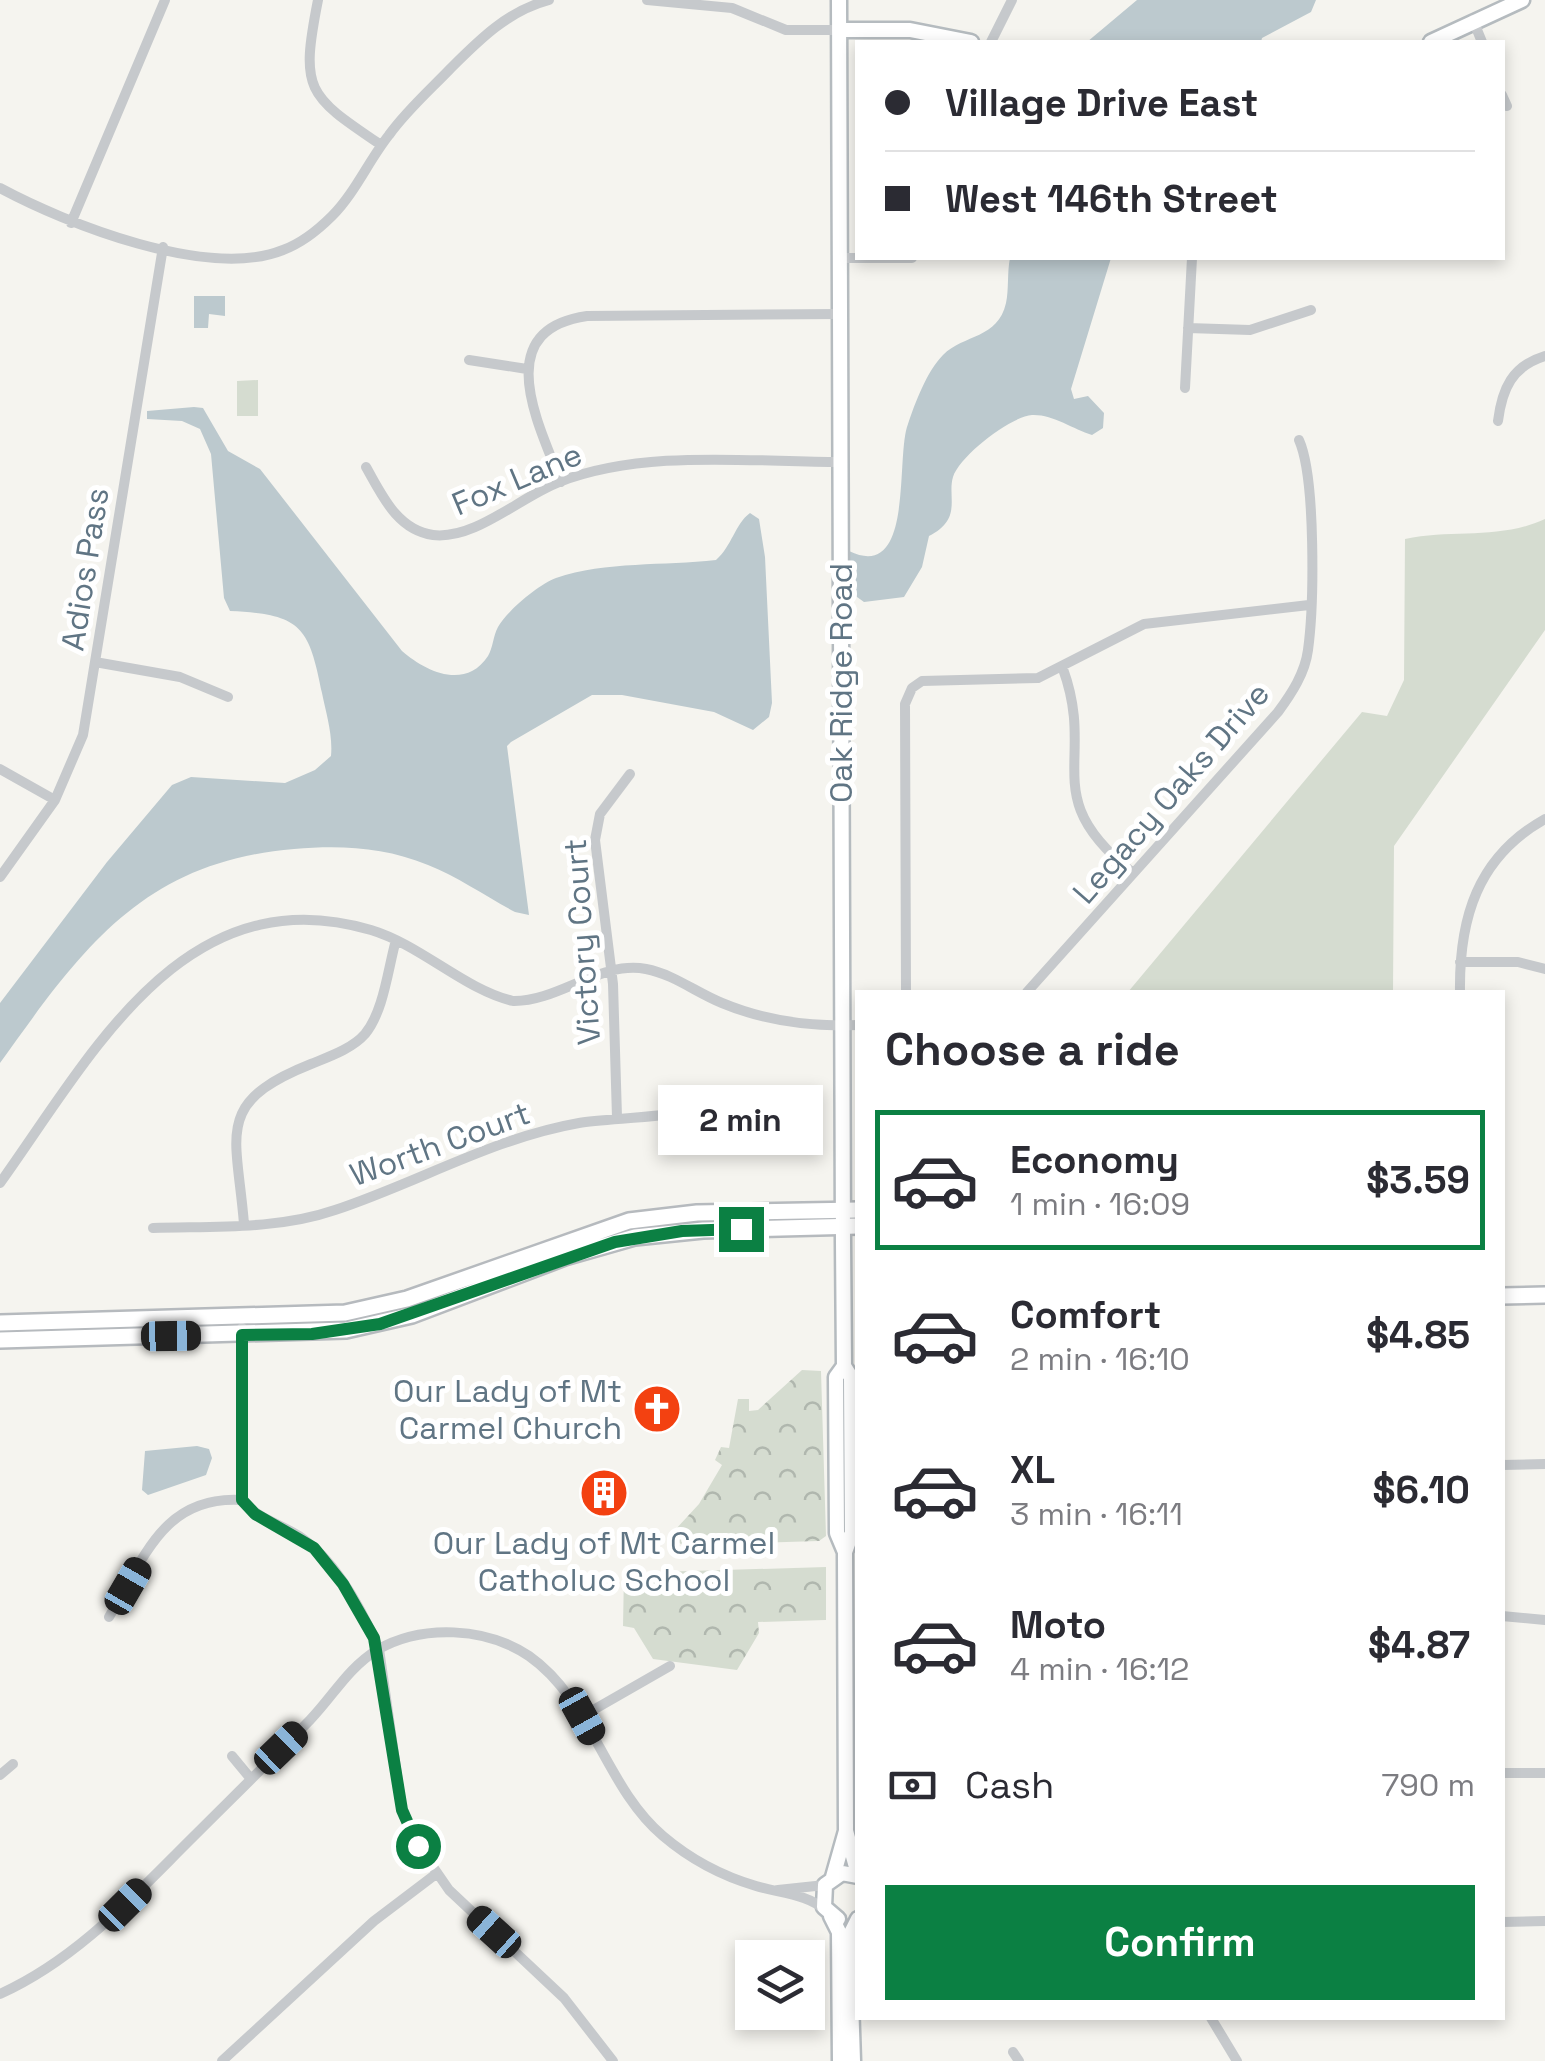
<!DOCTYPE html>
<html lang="en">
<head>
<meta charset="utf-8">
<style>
	:root { --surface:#fff; --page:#f7f7f7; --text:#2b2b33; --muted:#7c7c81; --line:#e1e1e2; --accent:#0b8043 }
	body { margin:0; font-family:"Space Grotesk",sans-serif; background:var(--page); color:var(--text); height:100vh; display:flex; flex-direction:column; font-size:38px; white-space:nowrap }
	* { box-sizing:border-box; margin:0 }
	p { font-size:32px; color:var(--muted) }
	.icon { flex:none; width:55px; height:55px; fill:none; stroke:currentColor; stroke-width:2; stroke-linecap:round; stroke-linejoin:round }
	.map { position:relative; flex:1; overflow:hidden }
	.drawer { position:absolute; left:855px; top:990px; width:650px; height:1030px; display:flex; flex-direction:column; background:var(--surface); border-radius:0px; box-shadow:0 5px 15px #0003 }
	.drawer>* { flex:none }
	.banner { position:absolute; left:855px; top:40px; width:650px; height:220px; border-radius:0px; box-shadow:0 5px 15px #0003; display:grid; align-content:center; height:220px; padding:0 30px; background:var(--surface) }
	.tools { position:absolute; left:735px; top:1940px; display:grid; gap:20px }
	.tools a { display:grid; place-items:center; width:90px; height:90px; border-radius:0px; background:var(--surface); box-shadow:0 5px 15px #0003; font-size:50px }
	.end { position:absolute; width:45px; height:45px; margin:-22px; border:12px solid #0b8043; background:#fff; box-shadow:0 0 0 5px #fff }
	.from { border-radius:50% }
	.bubble { position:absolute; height:70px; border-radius:0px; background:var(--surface); box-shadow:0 5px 15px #0003; font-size:32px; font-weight:800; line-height:70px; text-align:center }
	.car { position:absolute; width:30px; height:60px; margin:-30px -15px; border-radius:12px; box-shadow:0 0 8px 2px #0007; background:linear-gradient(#222 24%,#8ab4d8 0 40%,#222 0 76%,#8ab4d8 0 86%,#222 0) }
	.banner b { display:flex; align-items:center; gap:35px; height:95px; font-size:38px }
	.banner b+b { border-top:2px solid var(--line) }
	.banner i { width:25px; height:25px; background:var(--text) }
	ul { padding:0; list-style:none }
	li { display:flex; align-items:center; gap:30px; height:140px; margin:0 20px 15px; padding:0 10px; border:5px solid transparent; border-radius:0px }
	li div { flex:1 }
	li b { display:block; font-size:38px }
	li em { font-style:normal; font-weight:800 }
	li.on { border-color:var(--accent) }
	li>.icon { width:90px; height:90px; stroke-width:1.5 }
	h2 { padding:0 30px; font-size:45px; line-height:120px }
	.pay { display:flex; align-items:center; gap:25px; height:110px; padding:0 30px; font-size:38px }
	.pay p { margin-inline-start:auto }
	.button { display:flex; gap:20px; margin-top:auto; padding:20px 30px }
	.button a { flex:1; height:115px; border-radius:0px; background:var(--accent); color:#fff; font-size:40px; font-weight:800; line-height:115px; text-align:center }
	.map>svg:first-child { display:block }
</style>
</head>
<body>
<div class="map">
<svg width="1545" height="2061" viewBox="0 0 1545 2061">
	<defs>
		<pattern id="forest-crowns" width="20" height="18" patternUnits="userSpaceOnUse" patternTransform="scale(2.5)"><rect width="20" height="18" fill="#d5dcd0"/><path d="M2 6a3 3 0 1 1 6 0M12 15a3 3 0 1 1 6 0" fill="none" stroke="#b0b7ae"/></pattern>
	</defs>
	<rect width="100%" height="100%" fill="#f5f4ef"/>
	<path fill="#d5dcd0" d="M258 380V416H237V381Z
		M1545 519V630L1394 846 1393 992H1128L1362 712 1387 716 1404 680 1405 539C1454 529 1500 540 1545 519Z"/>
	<path fill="url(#forest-crowns)" d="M802 1370 821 1371 826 1536 819 1541 682 1545 675 1539V1530L699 1504 722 1465 715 1460 721 1447 729 1448 738 1399H749V1411L758 1410Z
		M826 1567V1620L758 1622 759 1633 737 1670 653 1659 634 1628 623 1626 624 1573Z"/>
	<path fill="#bcc9ce" d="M1137 0H1316L1311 12 1262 38 1261 42H1087Z
		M1010 258H1111L1071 389 1074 399 1088 396 1104 413 1103 428 1092 435C1073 429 1052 414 1032 415 1012 416 960 455 953 477 947 497 963 519 929 536L922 567 904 597 864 602 850 592 849 551C915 583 895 457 908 424 915 403 927 371 943 355 964 334 998 339 1006 303 1009 290 1007 272 1010 258Z
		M225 296V316L209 314 208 328H194V296Z
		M194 407 203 408 228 451 260 469 402 651C425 671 465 691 488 656 493 648 493 636 498 627 507 611 539 584 556 578 606 561 664 566 716 560 732 546 735 524 750 513L759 519 765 557 772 703 769 717 753 730 714 712 622 695H592L511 742 507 746 529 915 515 912C487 897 458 877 428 865 384 847 341 845 294 849 142 862 82 949 0 1063V1003L107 862 172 785 191 777 285 783 315 770 331 756C333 735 326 713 322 693 309 626 301 614 230 611L224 598 211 454 200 429 182 421 147 419V411Z
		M197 1446 209 1449 212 1458 206 1475 148 1495 142 1490 145 1451Z"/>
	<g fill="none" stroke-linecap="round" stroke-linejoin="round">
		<g stroke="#b5bbbf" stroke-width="19">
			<path id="secondary" d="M839 30H910L971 42
				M1431 42 1522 0
				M844 1366 836 1377 837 1533 845 1552
				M846 1831 858 1874
				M833 1877 846 1831 845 1552 852 1533 851 1377 844 1366 843 1242 839 0
				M831 1916 839 1932 840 2061
				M838 1919 824 1907 825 1885 842 1873 858 1876
				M853 2061 849 1937 858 1919"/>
		</g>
		<g stroke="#b6babe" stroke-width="20">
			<path id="primary" d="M1502 1296 1545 1295
				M0 1323 345 1313 407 1299 629 1221 697 1213 858 1210
				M0 1340 346 1330 412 1315 565 1257 635 1237 703 1230 858 1226"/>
		</g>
		<path stroke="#c6c9cc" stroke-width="10" d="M318 0C300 91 307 95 381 145
			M647 0 732 8 786 30H839
			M1473 20 1482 42
			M991 42 1012 0
			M1502 95 1507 106
			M0 188C67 224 208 280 283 250 302 243 318 230 332 216 355 193 369 160 389 135 407 110 430 90 451 68 480 39 508 11 549 0
			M71 223 165 0
			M840 258H912
			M1188 328 1250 330 1311 310
			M469 360 527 369
			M1185 388 1192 258
			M1498 421C1502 389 1512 366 1545 356
			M366 467C382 495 397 530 433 535 475 540 520 497 559 482 645 449 749 462 840 462
			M561 482C539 425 489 330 587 316L840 314
			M95 662 180 677 228 697
			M1063 669C1097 762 1036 796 1133 873
			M0 769 55 800
			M0 877 55 800 83 735 163 247
			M1460 962H1518L1545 969
			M906 992 905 704 912 688 922 681 1038 678 1144 624 1309 605
			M1027 992 1278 712C1292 693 1305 673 1308 650 1314 606 1316 478 1299 440
			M1460 992C1459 919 1477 857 1545 819
			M617 1117 613 984 595 840 600 814 630 774
			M0 1183C90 1058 183 874 371 930 421 945 465 990 513 1001 558 1002 601 960 646 969 673 974 697 993 722 1003 765 1021 812 1027 858 1025
			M244 1224C237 1134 213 1103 311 1064 328 1057 352 1049 365 1034 384 1011 388 968 396 940
			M153 1228C213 1226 277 1230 335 1210 417 1183 493 1138 579 1123 616 1117 719 1117 742 1094
			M242 1328V1500C258 1520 282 1524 302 1538 337 1562 363 1612 379 1649L402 1810 418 1845 449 1890 564 1998 613 2061
			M1502 1465 1545 1464
			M1502 1616 1545 1620
			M109 1617C144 1559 163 1495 242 1500
			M581 1717 670 1666
			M232 1756 251 1779
			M1502 1773H1545
			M0 1775 13 1764
			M778 1890 825 1885
			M1502 1922 1545 1921
			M0 1994C75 1960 129 1901 187 1843 228 1802 269 1762 310 1720 334 1695 347 1669 377 1650 422 1624 486 1627 529 1656 592 1700 605 1787 663 1836 690 1859 722 1876 756 1886 778 1893 809 1894 826 1911
			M1211 2018 1237 2061
			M1013 2052 1019 2061
			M222 2061 374 1921 436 1874"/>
		<use href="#secondary" stroke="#fff" stroke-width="14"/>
		<use href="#primary" stroke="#fff" stroke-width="15"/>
	</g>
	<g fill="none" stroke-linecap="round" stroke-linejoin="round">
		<path stroke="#0b8043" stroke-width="12" d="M418 1846 402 1810 374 1638 343 1584 314 1548 255 1514 242 1500V1335L312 1334 380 1324 615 1242 682 1231 741 1229"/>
	</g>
	<defs>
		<g id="church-disc" transform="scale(2.5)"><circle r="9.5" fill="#f34111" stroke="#fff"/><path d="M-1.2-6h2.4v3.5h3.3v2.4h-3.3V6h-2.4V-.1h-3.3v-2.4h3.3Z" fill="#fff"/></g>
		<g id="building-disc" transform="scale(2.5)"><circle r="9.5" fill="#f34111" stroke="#fff"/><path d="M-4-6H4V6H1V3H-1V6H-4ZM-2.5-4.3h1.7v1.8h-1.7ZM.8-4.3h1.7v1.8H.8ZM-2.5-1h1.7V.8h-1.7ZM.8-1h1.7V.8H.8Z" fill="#fff"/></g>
	</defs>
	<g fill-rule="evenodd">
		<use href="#church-disc" x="657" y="1409"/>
		<use href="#building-disc" x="604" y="1493"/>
	</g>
	<g text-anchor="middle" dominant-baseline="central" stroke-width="10" stroke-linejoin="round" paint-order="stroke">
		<g font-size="32" fill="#607584" stroke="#fff">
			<text transform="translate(517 479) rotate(-23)">Fox Lane</text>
			<text transform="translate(85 569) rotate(-81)">Adios Pass</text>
			<text transform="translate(841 683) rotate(-90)">Oak Ridge Road</text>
			<text transform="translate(1171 793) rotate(-49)">Legacy Oaks Drive</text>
			<text transform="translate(582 942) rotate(-94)">Victory Court</text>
			<text transform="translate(440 1144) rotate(-20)">Worth Court</text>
		</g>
		<g font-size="32" fill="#607584" stroke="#fff" text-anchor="end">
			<text x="622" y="1391">Our Lady of Mt<tspan x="622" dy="37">Carmel Church</tspan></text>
			<text x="604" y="1543" text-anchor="middle">Our Lady of Mt Carmel<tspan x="604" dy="37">Catholuc School</tspan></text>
		</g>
	</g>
</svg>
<div class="tools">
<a><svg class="icon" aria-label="layers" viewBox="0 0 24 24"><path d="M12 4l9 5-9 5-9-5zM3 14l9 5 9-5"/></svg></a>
</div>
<i class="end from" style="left:418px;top:1846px"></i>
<i class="end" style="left:741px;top:1229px"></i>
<div class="bubble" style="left:658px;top:1085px;width:165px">2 min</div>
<i class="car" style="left:171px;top:1336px;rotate:89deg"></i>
<i class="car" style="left:128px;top:1586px;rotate:30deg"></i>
<i class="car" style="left:582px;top:1716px;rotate:151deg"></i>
<i class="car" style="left:281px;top:1748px;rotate:46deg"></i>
<i class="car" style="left:125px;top:1905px;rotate:45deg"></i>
<i class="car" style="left:494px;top:1932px;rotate:312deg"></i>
<div class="banner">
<b><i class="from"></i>Village Drive East</b>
<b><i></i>West 146th Street</b>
</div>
<section class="drawer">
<h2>Choose a ride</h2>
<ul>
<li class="on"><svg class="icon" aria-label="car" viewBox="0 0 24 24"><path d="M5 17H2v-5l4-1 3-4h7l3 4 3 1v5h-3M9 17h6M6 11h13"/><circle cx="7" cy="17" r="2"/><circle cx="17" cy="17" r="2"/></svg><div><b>Economy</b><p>1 min · 16:09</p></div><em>$3.59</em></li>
<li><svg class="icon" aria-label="car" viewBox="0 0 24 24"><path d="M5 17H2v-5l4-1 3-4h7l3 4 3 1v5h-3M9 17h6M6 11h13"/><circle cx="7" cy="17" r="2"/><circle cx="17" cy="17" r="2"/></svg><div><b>Comfort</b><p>2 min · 16:10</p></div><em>$4.85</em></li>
<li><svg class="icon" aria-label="car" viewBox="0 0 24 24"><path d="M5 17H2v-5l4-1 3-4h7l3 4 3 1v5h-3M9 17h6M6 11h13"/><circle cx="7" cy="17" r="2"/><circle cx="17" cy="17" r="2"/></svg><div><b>XL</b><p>3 min · 16:11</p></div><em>$6.10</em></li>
<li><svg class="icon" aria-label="car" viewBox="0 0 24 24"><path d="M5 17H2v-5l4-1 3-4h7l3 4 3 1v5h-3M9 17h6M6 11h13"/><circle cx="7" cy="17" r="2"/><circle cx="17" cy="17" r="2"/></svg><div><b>Moto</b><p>4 min · 16:12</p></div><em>$4.87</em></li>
</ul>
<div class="pay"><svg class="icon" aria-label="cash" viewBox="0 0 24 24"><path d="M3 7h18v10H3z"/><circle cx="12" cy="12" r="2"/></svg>Cash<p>790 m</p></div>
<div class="button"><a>Confirm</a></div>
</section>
</div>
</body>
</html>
